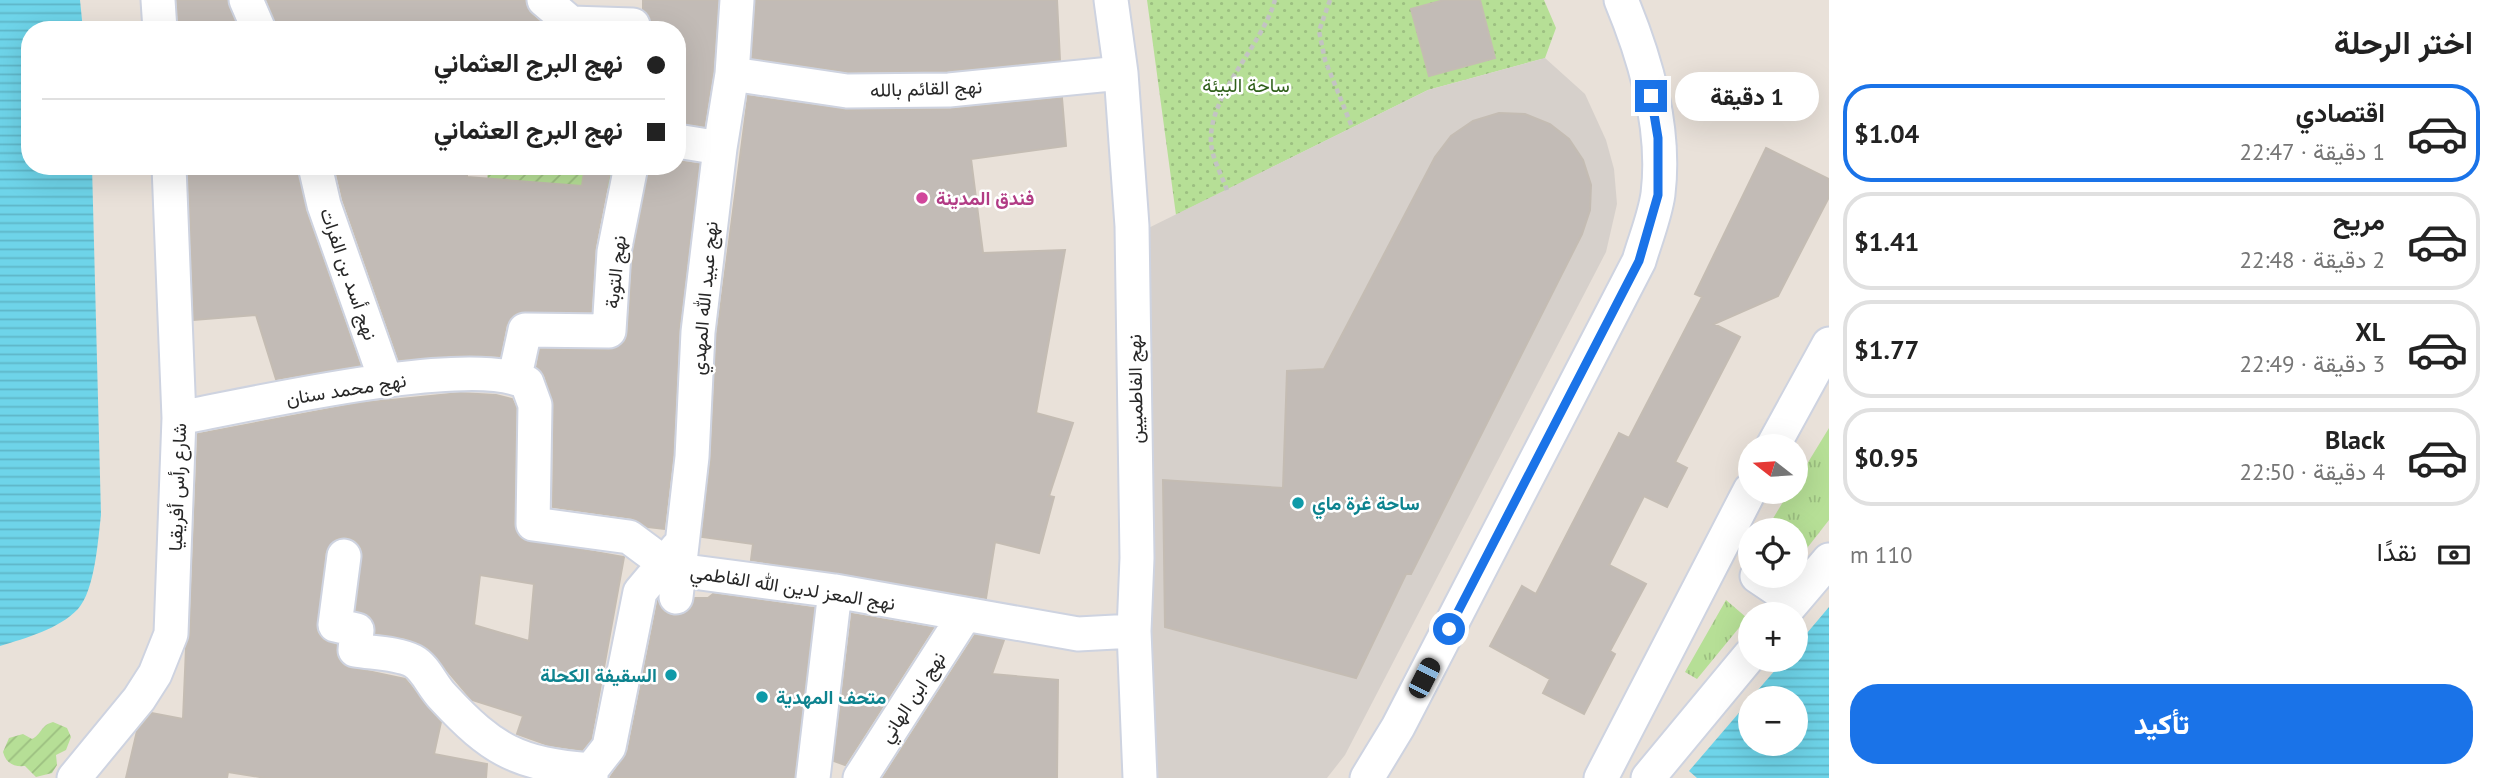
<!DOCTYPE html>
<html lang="ar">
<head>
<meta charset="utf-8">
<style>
	:root { --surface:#fff; --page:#f2f2f2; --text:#222; --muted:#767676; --line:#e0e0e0; --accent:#1a73e8 }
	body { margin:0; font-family:"PT Sans",Vazirmatn,sans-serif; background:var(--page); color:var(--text); direction:rtl; height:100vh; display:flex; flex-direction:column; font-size:26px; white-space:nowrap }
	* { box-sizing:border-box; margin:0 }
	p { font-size:23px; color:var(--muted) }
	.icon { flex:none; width:38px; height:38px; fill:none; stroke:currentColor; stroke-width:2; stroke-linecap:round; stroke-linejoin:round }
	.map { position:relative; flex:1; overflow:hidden; direction:ltr }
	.drawer { display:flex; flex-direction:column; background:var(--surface); width:665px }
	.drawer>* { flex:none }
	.banner { position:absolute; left:21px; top:21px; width:665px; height:154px; border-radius:28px; box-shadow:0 7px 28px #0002; direction:rtl; display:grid; align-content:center; height:154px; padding:0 21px; background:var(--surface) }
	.needle { width:46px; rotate:287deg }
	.buttons { position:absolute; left:1738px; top:434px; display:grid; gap:14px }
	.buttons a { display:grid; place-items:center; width:70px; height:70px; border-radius:50%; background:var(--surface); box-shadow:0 7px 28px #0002; font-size:35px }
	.end { position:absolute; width:32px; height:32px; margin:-16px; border:9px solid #1a73e8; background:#fff; box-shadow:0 0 0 4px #fff }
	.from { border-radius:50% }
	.bubble { position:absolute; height:49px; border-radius:24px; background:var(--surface); box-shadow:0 7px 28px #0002; font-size:23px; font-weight:800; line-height:49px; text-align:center; direction:rtl }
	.car { position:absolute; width:21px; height:42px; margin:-21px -10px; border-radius:9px; box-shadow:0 0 5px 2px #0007; background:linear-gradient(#222 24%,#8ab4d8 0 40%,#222 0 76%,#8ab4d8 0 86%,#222 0) }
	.banner b { display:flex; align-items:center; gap:24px; height:66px; font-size:26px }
	.banner b+b { border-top:2px solid var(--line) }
	.banner i { width:18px; height:18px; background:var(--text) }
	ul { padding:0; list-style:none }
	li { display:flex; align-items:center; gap:21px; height:98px; margin:0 14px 10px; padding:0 7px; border:4px solid var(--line); border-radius:28px }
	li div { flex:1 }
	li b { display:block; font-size:26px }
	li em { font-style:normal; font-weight:800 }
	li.current { border-color:var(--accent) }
	li>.icon { width:63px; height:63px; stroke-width:1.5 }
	h2 { padding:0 21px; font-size:32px; line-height:84px }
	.pay { display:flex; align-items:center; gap:18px; height:77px; padding:0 21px; font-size:26px }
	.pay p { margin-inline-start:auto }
	.cta { display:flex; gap:14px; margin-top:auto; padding:14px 21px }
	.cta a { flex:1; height:80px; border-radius:28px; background:var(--accent); color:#fff; font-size:28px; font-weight:800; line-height:80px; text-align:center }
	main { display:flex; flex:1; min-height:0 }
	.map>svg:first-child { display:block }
</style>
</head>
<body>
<main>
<section class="drawer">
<h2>اختر الرحلة</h2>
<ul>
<li class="current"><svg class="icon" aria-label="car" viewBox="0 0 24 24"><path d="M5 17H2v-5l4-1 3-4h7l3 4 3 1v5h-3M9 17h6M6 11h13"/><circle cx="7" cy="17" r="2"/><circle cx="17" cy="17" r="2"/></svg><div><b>اقتصادي</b><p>1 دقيقة · 22:47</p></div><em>$1.04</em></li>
<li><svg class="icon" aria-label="car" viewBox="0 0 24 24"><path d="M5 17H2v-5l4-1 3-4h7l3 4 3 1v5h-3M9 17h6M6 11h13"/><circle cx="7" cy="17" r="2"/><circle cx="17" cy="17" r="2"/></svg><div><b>مريح</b><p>2 دقيقة · 22:48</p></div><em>$1.41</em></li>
<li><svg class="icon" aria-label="car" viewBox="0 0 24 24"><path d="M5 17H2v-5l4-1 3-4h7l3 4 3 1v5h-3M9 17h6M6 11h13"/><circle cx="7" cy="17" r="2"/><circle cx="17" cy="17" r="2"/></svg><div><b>XL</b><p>3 دقيقة · 22:49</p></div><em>$1.77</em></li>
<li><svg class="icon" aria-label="car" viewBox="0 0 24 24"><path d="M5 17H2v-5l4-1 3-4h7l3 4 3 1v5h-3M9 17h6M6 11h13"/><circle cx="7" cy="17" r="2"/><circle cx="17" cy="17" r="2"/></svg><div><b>Black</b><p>4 دقيقة · 22:50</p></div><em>$0.95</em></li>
</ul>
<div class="pay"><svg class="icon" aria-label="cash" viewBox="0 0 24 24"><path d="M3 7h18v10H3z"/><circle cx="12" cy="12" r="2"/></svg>نقدًا<p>110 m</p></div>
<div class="cta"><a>تأكيد</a></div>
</section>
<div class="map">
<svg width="1829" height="778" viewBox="0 0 1829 778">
	<defs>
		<pattern id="grass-tufts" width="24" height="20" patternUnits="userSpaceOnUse" patternTransform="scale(1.75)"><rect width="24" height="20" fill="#b6df96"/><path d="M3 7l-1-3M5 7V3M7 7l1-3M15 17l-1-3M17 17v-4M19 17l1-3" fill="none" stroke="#9cbf81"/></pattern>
		<pattern id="park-dots" width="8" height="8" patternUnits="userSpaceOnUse" patternTransform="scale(1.75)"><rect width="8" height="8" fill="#b6df96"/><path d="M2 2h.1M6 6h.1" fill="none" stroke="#9cbf81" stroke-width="1.8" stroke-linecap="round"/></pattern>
		<pattern id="garden-furrows" width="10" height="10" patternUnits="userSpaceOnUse" patternTransform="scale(1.75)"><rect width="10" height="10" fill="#b6df96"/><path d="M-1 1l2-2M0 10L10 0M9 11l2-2" fill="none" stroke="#9cbf81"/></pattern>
		<pattern id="water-rules" width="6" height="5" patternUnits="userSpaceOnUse" patternTransform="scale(1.75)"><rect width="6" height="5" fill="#6ed4e9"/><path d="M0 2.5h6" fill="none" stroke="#5fb6c8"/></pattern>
	</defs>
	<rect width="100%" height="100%" fill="#e9e1d9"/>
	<path fill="url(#grass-tufts)" d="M1829 428V520L1797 561 1796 530H1766L1789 492H1796V482Z
		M1726 600 1747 618 1697 679 1685 672Z"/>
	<path fill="url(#park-dots)" d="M1147 0H1544L1556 28 1545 58 1428 90 1176 215Z"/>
	<path fill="url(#garden-furrows)" d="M487 166H585L618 172 615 189 515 181 488 186Z
		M53 722 67 728 71 737 66 750 56 755 57 765 52 773 36 777 25 766C13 767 6 763 3 752L9 738 23 734 32 739C41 735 41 725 53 722Z"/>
	<path fill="#d6d0cb" d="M1545 58 1585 94 1606 140 1614 169 1617 204 1606 252 1345 755 1327 778H1124L1118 243 1428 90Z"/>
	<path fill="url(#water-rules)" d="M0 0H80L83 30H30V166H92L101 515C98 540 95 590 78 609 59 629 26 638 0 646Z
		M1829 607V778H1697L1689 771 1750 700V744H1796V698H1751L1784 660H1796V646Z"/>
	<path fill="#c2bbb6" stroke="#c4bcb3" stroke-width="2" fill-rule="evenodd" d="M177 0H227L238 30H179Z
		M267 0H525L531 14 549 30H278Z
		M643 0H718L713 72 704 126 677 122V30H651L650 17 643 9Z
		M756 0H1057L1060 60 948 71 848 72 752 58Z
		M1444 0H1480L1495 58 1429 76 1411 9Z
		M748 96 847 110 951 109 1062 98 1066 146 971 159 983 253 1065 250 1036 413 1073 423 1049 496 1054 497 1039 553 995 542 986 598 751 560 753 544 702 537 711 458 717 334Z
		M1499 113 1525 114 1550 124 1569 139 1583 160 1591 185 1590 210 1582 234 1411 574H1406L1356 678 1165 627 1163 480 1283 488 1287 371 1324 369 1435 157 1451 136 1473 121Z
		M1766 148 1829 179V197L1778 296 1714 324 1740 337 1675 462 1687 468 1667 507 1644 496 1609 565 1646 584 1610 651 1615 654 1584 714 1543 693 1550 679 1490 646 1522 586 1536 594 1619 433 1629 438 1702 297 1695 294Z
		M677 161 699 164 679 330 673 455 664 529 648 527 632 518 553 507 554 405 545 376 537 367 540 349 609 350 625 342 628 332 633 254 650 166H677Z
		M188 166H296L306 211 360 365 276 379 256 315 194 320Z
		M335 166H467V177L582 186 585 166H611L595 248 591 312 516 313 506 325 500 356 458 355 399 360 343 200Z
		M460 393 496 395 512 399 516 408 514 524 521 539 624 557 591 739 582 750 548 745 517 734 523 716 472 700 428 648 405 638 376 633 370 616 356 610 362 549 355 540 346 537 336 539 325 553 317 632 323 640 336 645 337 657 344 666 405 679 441 722 434 754 487 764 486 778H266L228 772 227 778H126L137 731 152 713 183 719 186 648 190 635 198 434 361 403ZM480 575 534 584 529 641 474 625Z
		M713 594 814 608 794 778H610L628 751 658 601 664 612 675 616 691 609 695 598H708Z
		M852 614 933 628 845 765 834 761Z
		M975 635 1004 640 992 674 1058 680 1057 778H883Z"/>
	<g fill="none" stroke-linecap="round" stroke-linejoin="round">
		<g stroke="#ced3e0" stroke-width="37">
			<path id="minor" d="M158 0 160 30
				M246 0 259 30
				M544 0 571 23 633 25
				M1111 0 1121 73 1132 226 1137 558 1134 631 1140 778
				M732 74 847 91 949 90 1121 73
				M677 141 720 148
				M315 166 324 205 386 381
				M515 376 525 330 609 331 614 252 631 166
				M179 418C248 405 473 353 527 383L535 405 533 524 629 537 664 563 678 570 835 591 1078 634 1134 631
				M1773 446 1829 344
				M344 556 335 625 357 630 355 650C372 653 397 653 413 661 426 668 432 686 443 697 493 751 518 764 591 770
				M1757 576 1794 601
				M676 597 692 457 698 332 720 148 732 74 737 0
				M1783 614 1829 560
				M74 778 139 699 155 674 171 634 179 418 169 166
				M591 778V770L609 747 640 592 677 548
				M813 778 835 591
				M860 778 964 616
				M1367 778 1398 727 1639 261C1645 240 1655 216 1658 194 1666 128 1646 60 1621 0
				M1601 778 1750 490
				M1648 778 1750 655"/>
		</g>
		<path stroke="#c3c3c3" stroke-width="4.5" stroke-dasharray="5 3.5" stroke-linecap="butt" d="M1330 0 1319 31 1325 60 1352 127
			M1227 190C1222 176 1212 158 1211 143 1208 95 1262 46 1275 0"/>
		<use href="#minor" stroke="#fff" stroke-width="33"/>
	</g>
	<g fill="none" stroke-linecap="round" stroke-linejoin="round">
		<path stroke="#1a73e8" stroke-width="9" d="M1449 629 1639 261 1658 195V138L1651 96"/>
	</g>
	<circle fill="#d1479c" stroke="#fff" stroke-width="2.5" cx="922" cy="198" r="7"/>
	<g fill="#0f9aa8" stroke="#fff" stroke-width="2.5">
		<circle cx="1298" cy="503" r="7"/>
		<circle cx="671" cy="675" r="7"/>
		<circle cx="762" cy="697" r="7"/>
	</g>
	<g text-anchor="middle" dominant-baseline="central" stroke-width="5" stroke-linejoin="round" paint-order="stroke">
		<g font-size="19" fill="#30601b" stroke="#fff">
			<text x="1246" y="85">ساحة البيئة</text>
		</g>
		<g font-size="19" fill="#272727" stroke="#fff">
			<text transform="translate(926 88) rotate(-2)">نهج القائم بالله</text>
			<text transform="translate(615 272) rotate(-84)">نهج التوبة</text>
			<text transform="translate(349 274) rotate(71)">نهج أسد بن الفرات</text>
			<text transform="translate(704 298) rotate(-85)">نهج عبيد الله المهدي</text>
			<text transform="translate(346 389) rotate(-9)">نهج محمد سنان</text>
			<text transform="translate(1135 389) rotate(-91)">نهج الفاطميين</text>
			<text transform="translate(177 487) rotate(-88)">شارع رأس أفريقيا</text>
			<text transform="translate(793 587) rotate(9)">نهج المعز لدين الله الفاطمي</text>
			<text transform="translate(912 697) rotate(-57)">نهج ابن الهاني</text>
		</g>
		<g font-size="19" font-weight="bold" fill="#b23c85" stroke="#fff" text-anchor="start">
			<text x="936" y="198">فندق المدينة</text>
		</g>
		<g font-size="19" font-weight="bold" fill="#0d838f" stroke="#fff" text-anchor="start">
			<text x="1312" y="503">ساحة غرة ماي</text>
			<text x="657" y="675" text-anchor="end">السقيفة الكحلة</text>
			<text x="776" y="697">متحف المهدية</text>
		</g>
	</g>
</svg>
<div class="buttons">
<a><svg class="needle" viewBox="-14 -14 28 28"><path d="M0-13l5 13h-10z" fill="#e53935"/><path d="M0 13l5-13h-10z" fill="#767676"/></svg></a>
<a><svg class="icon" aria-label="locate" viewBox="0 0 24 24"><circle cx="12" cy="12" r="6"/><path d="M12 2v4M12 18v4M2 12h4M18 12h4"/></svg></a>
<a>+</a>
<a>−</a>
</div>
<i class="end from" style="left:1449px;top:629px"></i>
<i class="end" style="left:1651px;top:96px"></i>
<div class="bubble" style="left:1675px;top:72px;width:144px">1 دقيقة</div>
<i class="car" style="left:1424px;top:678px;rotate:27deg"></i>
<div class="banner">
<b><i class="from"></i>نهج البرج العثماني</b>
<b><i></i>نهج البرج العثماني</b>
</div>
</div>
</main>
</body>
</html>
